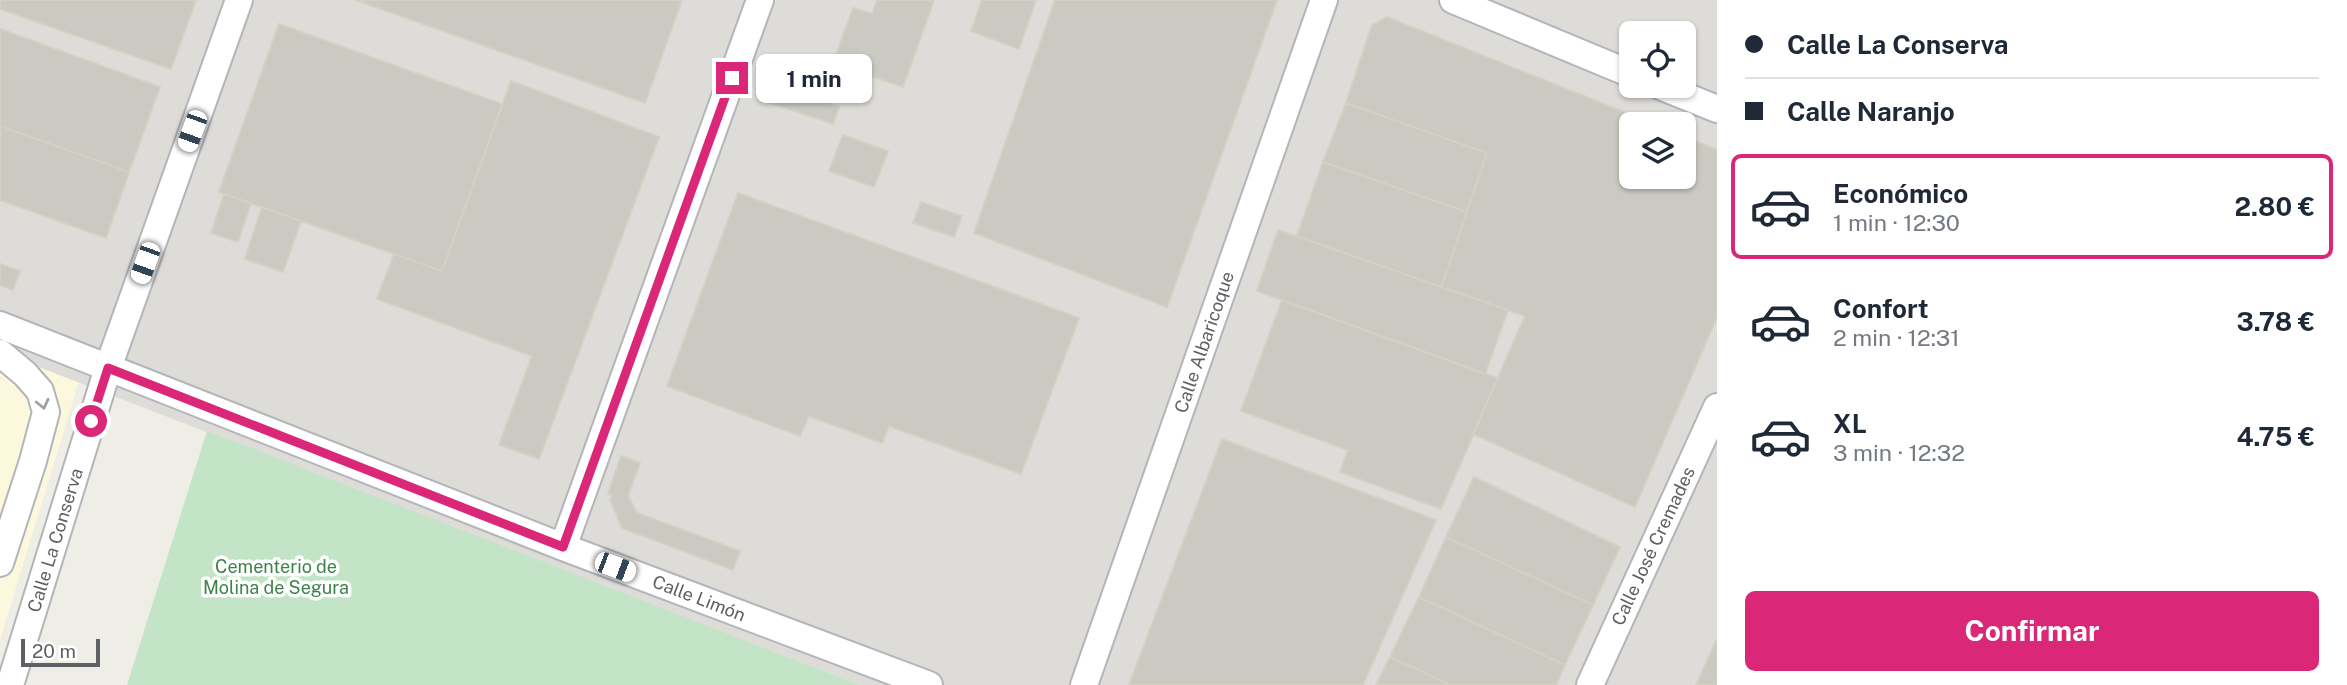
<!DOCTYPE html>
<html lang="es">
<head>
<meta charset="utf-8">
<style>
	:root { --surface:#fff; --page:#f6f6f7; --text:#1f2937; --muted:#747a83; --line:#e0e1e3; --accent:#db2777 }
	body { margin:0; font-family:"Public Sans",sans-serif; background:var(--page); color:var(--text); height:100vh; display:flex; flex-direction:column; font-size:26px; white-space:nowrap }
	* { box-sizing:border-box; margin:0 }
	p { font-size:23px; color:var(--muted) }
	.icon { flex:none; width:38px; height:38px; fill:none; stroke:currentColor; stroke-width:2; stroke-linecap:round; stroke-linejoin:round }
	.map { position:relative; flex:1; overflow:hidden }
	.sheet { display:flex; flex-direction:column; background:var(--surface); width:630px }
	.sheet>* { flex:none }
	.hud { display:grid; align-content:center; height:154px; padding:0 28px; background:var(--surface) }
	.fabs { position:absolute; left:1619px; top:21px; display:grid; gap:14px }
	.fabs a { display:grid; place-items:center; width:77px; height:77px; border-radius:10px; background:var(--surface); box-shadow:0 2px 5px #0004; font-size:35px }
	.scale { position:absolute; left:21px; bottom:18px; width:79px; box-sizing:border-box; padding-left:7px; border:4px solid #5d6065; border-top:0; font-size:19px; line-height:24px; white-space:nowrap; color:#5d6065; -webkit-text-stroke:5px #fff; paint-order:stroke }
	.end { position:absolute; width:32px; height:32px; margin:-16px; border:9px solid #db2777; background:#fff; box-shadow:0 0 0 4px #fff }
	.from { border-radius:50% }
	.bubble { position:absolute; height:49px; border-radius:10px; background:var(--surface); box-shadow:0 2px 5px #0004; font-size:23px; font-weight:700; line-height:49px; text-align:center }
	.car { position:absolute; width:21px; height:42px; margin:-21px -10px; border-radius:9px; box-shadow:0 0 5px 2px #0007; background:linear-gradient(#fff 24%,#345 0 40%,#fff 0 76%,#345 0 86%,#fff 0) }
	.hud b { display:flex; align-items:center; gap:24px; height:66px; font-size:26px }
	.hud b+b { border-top:2px solid var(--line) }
	.hud i { width:18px; height:18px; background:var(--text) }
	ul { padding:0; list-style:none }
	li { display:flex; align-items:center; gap:21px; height:105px; margin:0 14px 10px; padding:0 14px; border:4px solid transparent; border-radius:10px }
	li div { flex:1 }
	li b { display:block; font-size:26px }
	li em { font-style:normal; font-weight:700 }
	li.selected { border-color:var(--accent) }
	li>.icon { width:63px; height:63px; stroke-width:1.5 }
	.button { display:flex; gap:14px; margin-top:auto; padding:14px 28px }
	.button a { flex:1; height:80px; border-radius:10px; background:var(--accent); color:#fff; font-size:28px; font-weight:700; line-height:80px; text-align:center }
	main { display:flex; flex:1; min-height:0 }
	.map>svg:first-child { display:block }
</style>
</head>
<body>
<main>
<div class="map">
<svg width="1717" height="685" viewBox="0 0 1717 685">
	<rect width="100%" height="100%" fill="#eeede6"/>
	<path fill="#fbf8dd" d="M0 352 79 382 0 640Z"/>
	<path fill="#dddcd8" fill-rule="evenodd" d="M0 0H1717V685H860L0 352ZM1631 33H1684V86H1631ZM1631 124H1684V177H1631Z"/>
	<path fill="#c4e4c8" d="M207 431 860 685H127Z"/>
	<path fill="#cac9c2" stroke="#d3d0c4" stroke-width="2" d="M0 0H196L171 69 0 9Z
		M356 0H682L645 103Z
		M877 0H934L903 87 833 63 853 8 872 14Z
		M982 0H1036L1019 49 971 31Z
		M1055 0H1277L1167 307 974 233Z
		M1387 17 1654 124H1631V177H1684V136L1717 150V317L1635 507 1473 434 1525 316 1441 287 1487 153 1346 103 1372 25Z
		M279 24 502 104 442 271 219 192Z
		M0 29 160 87 129 172 0 126Z
		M511 81 659 137 539 459 499 445 532 356 377 299 394 254 442 271Z
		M770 83 839 107 833 124 765 101Z
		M1346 103 1487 153 1467 212 1323 162Z
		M0 126 129 172 106 238 0 200Z
		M843 135 888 151 874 187 829 171Z
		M1323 162 1467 212 1441 287 1297 236Z
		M738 193 1079 318 1021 474 889 426 882 443 809 416 800 436 667 386Z
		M224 194 251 203 238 242 211 233Z
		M921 202 962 216 954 237 913 223Z
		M262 207 301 221 283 272 245 259Z
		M1278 230 1508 310 1485 374 1257 291Z
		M0 264 20 271 13 290 0 285Z
		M1282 300 1498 378 1441 509 1340 472 1348 450 1241 411Z
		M1222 439 1436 520 1363 685H1129Z
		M621 456 640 463 628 496 637 513 740 551 733 570 622 528 610 500 612 495 608 494Z
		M1474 477 1620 547 1593 605 1446 537Z
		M1446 537 1593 605 1565 665 1419 597Z
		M1419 597 1565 665 1556 685H1451L1390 657Z
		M1717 639V685H1696Z
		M1390 657 1451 685H1376Z"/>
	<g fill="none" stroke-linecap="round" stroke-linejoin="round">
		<g stroke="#b3b5b9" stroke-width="30">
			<path id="minor" d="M1453 0 1631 74
				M1660 86 1717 109
				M0 325 563 547 929 685
				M0 353 25 374 40 391 46 412 33 461 0 563
				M563 547 760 0
				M10 685 108 368 239 0
				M1084 685 1324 0
				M1590 685 1717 407"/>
		</g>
		<use href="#minor" stroke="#fff" stroke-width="26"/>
	</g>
	<defs><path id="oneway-chevron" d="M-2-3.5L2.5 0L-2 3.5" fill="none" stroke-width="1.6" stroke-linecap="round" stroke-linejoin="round" transform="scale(1.75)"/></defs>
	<use stroke="#9ea0a3" href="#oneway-chevron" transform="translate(43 404) rotate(77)"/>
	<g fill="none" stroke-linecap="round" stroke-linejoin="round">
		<path stroke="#db2777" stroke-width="9" d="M91 421 108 368 563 547 732 78"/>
	</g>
	<g text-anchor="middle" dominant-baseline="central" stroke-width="7" stroke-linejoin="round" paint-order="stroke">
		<g font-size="18" fill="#5d6065" stroke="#fff">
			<text transform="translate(1204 342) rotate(-71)">Calle Albaricoque</text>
			<text transform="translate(55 540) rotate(-73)">Calle La Conserva</text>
			<text transform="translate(1653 546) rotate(-65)">Calle José Cremades</text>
			<text transform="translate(699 598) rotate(21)">Calle Limón</text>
		</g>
		<g font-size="18" fill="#3c8449" stroke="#fff">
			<text x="276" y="566">Cementerio de<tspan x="276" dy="21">Molina de Segura</tspan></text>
		</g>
	</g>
</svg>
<div class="fabs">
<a><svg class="icon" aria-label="locate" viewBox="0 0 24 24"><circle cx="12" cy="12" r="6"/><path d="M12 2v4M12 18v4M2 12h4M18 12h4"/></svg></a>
<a><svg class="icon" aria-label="layers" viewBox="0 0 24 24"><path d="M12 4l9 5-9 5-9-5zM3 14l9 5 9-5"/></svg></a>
</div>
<div class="scale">20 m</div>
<i class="end from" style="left:91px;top:421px"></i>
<i class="end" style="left:732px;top:78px"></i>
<div class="bubble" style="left:756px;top:54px;width:116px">1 min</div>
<i class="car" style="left:192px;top:131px;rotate:200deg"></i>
<i class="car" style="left:145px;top:263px;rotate:200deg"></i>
<i class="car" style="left:615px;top:567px;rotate:111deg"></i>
</div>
<section class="sheet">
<div class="hud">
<b><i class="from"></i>Calle La Conserva</b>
<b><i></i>Calle Naranjo</b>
</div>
<ul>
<li class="selected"><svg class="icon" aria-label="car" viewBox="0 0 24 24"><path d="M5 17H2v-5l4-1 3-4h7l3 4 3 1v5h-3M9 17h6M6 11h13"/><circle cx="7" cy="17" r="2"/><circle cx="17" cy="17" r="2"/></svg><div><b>Económico</b><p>1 min · 12:30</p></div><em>2.80 €</em></li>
<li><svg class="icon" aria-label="car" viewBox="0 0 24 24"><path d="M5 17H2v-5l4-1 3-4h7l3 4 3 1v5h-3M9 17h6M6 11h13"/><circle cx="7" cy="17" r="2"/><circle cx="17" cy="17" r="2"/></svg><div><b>Confort</b><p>2 min · 12:31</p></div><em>3.78 €</em></li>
<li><svg class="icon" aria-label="car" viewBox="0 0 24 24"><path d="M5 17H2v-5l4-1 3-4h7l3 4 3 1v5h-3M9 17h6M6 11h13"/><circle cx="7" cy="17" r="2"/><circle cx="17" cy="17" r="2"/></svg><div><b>XL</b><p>3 min · 12:32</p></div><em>4.75 €</em></li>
</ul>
<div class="button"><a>Confirmar</a></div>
</section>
</main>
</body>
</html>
